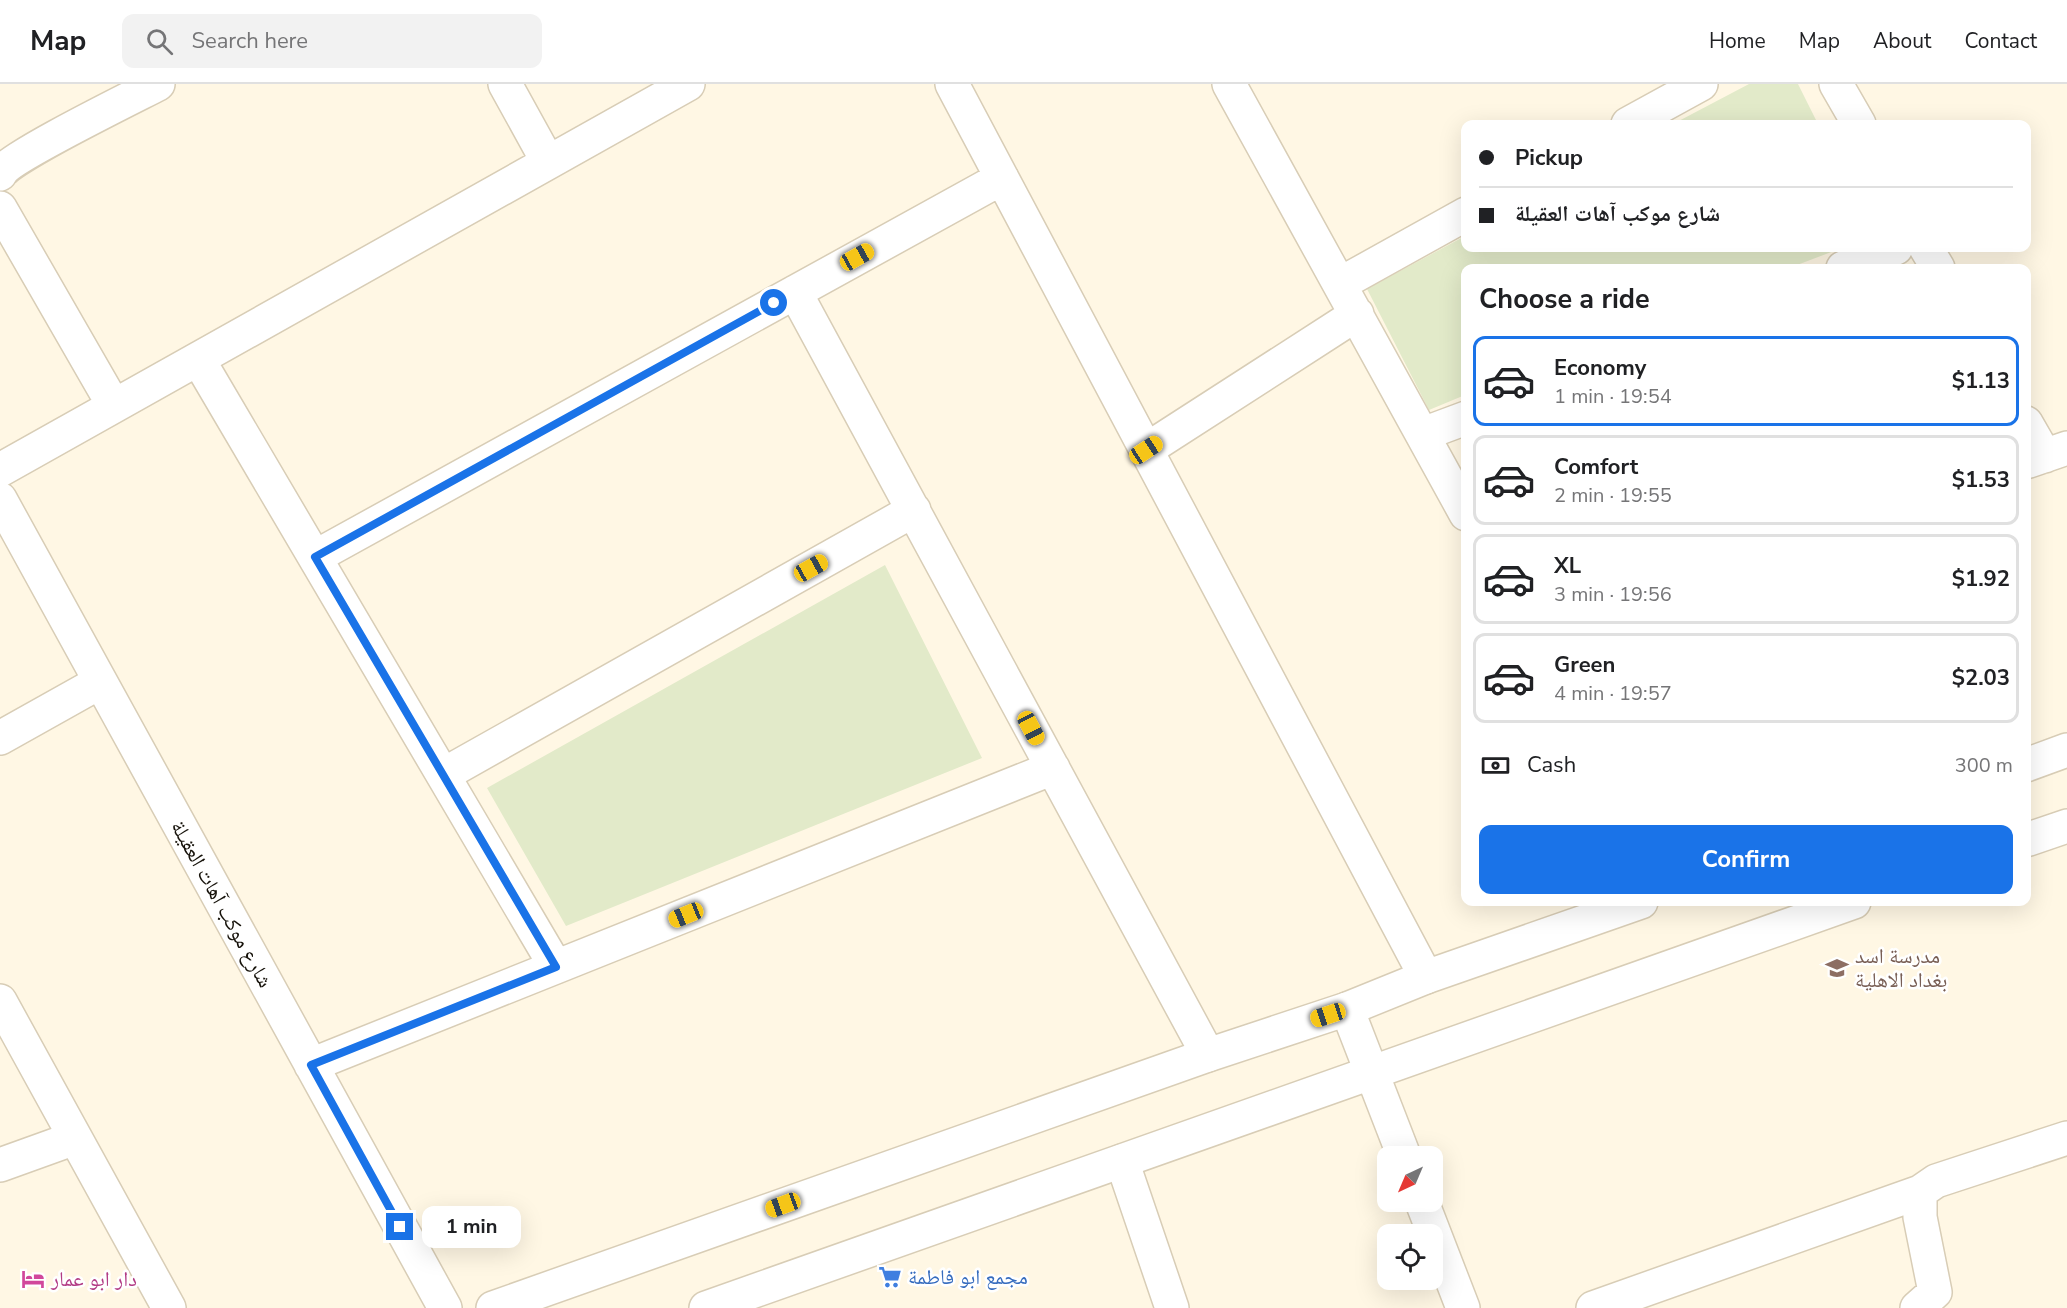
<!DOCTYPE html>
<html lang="en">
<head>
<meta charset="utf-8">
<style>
	:root { --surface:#fff; --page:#f2f2f2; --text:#202124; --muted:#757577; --line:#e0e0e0; --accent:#1a73e8 }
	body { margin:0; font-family:"Nunito Sans","Noto Naskh Arabic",sans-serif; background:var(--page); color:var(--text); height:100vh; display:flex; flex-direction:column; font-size:22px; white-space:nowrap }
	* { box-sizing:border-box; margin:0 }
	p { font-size:20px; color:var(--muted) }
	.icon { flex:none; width:33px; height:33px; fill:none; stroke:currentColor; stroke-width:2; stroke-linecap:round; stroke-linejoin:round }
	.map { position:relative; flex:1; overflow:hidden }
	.sheet { position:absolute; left:1461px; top:180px; width:570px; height:642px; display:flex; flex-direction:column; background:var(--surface); border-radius:12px; box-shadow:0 6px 24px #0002 }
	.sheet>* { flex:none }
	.banner { position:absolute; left:1461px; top:36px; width:570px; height:132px; border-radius:12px; box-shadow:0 6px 24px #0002; display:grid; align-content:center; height:132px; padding:0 18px; background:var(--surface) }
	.needle { width:39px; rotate:224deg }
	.fabs { position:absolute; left:1377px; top:1062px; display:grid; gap:12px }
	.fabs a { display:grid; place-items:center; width:66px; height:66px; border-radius:12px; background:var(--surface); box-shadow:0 6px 24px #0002; font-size:30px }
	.end { position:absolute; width:27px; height:27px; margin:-14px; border:8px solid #1a73e8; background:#fff; box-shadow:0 0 0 3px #fff }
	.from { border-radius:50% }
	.bubble { position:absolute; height:42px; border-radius:12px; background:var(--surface); box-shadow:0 6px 24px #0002; font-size:20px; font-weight:700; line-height:42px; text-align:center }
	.car { position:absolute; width:18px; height:36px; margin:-18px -9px; border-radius:8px; box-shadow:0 0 4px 2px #0007; background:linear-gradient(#f5c518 24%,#345 0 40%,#f5c518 0 76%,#345 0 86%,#f5c518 0) }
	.banner b { display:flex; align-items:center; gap:21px; height:57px; font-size:22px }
	.banner b+b { border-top:2px solid var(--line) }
	.banner i { width:15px; height:15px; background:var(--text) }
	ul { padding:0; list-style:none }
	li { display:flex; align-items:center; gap:18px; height:90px; margin:0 12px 9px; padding:0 6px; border:3px solid var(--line); border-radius:12px }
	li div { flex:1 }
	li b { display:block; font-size:22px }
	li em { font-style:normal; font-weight:700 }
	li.active { border-color:var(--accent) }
	li>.icon { width:54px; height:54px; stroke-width:1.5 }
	h2 { padding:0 18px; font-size:27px; line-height:72px }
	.pay { display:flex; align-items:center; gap:15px; height:66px; padding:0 18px; font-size:22px }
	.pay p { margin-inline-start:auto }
	.button { display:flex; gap:12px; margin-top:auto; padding:12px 18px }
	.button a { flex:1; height:69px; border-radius:12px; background:var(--accent); color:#fff; font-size:24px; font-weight:700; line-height:69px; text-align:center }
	header { display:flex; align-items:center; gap:36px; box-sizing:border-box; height:84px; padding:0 30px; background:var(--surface); border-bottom:2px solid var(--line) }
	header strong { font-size:28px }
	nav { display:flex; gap:33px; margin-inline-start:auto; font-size:21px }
	.search { width:420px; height:54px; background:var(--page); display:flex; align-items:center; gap:15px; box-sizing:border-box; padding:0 21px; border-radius:12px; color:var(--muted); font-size:22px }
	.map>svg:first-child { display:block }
</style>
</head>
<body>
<header>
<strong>Map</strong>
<div class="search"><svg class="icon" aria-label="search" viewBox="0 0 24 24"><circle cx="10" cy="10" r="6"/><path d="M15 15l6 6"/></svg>Search here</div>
<nav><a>Home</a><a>Map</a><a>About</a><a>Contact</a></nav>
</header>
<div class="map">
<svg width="2067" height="1224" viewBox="0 0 2067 1224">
	<rect width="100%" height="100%" fill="#fff7e4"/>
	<path fill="#e2eac9" d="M1749 0H1798L1818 40H1673Z
		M1465 152 1466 164H1842L1789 184H1466L1465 311 1429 326 1367 205Z
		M885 481 982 674 566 842 487 704Z"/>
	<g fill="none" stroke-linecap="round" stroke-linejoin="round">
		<g stroke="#d8cdb6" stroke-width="36">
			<path id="street" d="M505 0 548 78
				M952 0 1426 893
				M1229 0 1466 430
				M1836 0 1859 40
				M1628 40 1701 0
				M0 90C8 74 133 13 158 0
				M0 124 114 322
				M1926 164 1938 184
				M1843 184 1896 164
				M1340 200 1466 130
				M795 208 1208 971
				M198 275 556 883
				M2026 339 2045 372
				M1423 350 1466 334
				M1146 366 1357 230
				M2026 378 2067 364
				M0 386 688 0
				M0 415 445 1224
				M315 473 1002 94
				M0 654 100 598
				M443 691 914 426
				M0 917 169 1224
				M1347 925 1404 1072
				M311 981 1053 684
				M1122 1077 1172 1224
				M0 1081 75 1054
				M1422 1118 1463 1224
				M1593 1224 1920 1108
				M1917 1224 1935 1208 1920 1133V1108L1936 1097 2067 1054"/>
		</g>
		<g stroke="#d8cdb6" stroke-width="36">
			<path id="secondary" d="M2026 681 2067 666
				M2026 756 2067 742
				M493 1224 1208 971 1347 925 1426 893 1641 818
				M706 1224 1854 818"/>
		</g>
		<use href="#street" stroke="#fff" stroke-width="33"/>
		<use href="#secondary" stroke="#fff" stroke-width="33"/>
	</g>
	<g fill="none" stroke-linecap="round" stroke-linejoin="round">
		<path stroke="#1a73e8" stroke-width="8" d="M400 1143 311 981 556 883 315 473 774 219"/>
	</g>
	<defs>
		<g id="school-bare" transform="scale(1.8)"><path d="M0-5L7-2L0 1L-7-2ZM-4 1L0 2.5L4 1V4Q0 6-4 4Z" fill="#8d6e63" stroke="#fff" stroke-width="2.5" paint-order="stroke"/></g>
		<g id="supermarket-bare" transform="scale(1.8)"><path d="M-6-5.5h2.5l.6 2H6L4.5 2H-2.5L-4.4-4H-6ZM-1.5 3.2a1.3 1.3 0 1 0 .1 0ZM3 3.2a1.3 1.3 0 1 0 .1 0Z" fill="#3f7fe0" stroke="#fff" stroke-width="2.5" paint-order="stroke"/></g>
		<g id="hotel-bare" transform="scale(1.8)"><path d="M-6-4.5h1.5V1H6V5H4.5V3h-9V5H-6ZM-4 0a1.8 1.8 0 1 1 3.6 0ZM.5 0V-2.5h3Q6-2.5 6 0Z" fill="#d1479c" stroke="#fff" stroke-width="2.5" paint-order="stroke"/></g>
	</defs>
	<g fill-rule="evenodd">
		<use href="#school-bare" x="1837" y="884"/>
		<use href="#supermarket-bare" x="890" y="1193"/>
		<use href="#hotel-bare" x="33" y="1195"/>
	</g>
	<g text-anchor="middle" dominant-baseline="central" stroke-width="5" stroke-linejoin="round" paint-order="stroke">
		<g font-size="21" fill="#16120a" stroke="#fff">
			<text transform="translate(222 820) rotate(61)">شارع موكب آهات العقيلة</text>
		</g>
		<g font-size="21" fill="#785e54" stroke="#fff" text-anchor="start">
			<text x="1855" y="872">مدرسة اسد<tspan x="1855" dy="24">بغداد الاهلية</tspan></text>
		</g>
		<g font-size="21" fill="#366cbe" stroke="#fff" text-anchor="start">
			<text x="908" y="1193">مجمع ابو فاطمة</text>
		</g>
		<g font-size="21" fill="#b23c85" stroke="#fff" text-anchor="start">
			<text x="51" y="1195">دار ابو عمار</text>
		</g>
	</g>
</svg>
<div class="fabs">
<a><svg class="needle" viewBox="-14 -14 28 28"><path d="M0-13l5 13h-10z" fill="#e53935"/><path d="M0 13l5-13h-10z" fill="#757577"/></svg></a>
<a><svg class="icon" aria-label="locate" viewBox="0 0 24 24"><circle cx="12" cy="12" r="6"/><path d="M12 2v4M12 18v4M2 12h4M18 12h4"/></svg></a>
</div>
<i class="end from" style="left:774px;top:219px"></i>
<i class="end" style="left:400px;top:1143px"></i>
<div class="bubble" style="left:422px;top:1122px;width:99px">1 min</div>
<i class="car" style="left:857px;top:173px;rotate:61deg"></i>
<i class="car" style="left:1146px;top:366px;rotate:57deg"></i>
<i class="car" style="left:811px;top:484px;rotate:61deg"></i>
<i class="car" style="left:1031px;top:644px;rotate:152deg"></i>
<i class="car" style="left:686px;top:831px;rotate:248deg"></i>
<i class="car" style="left:1328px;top:931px;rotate:252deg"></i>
<i class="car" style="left:783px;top:1121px;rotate:250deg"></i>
<div class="banner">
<b><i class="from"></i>Pickup</b>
<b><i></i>شارع موكب آهات العقيلة</b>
</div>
<section class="sheet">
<h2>Choose a ride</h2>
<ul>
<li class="active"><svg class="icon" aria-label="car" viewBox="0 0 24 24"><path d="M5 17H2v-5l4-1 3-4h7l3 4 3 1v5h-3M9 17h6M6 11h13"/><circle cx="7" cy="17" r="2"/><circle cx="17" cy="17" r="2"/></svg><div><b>Economy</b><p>1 min · 19:54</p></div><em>$1.13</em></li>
<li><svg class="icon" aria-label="car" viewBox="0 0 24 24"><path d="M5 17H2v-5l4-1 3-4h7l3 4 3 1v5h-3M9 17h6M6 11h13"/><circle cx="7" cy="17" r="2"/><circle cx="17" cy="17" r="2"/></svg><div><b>Comfort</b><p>2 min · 19:55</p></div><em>$1.53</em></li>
<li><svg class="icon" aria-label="car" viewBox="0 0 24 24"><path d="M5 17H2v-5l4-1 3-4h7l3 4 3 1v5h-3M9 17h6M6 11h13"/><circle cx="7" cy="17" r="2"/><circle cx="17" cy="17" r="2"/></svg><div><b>XL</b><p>3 min · 19:56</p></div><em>$1.92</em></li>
<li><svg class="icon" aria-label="car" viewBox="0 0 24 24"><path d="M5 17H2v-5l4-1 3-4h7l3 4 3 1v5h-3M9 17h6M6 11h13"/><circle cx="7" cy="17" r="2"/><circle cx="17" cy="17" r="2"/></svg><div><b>Green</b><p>4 min · 19:57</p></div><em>$2.03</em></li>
</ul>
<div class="pay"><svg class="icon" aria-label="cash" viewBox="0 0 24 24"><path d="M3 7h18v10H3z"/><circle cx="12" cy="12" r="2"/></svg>Cash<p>300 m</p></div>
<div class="button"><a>Confirm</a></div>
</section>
</div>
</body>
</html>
